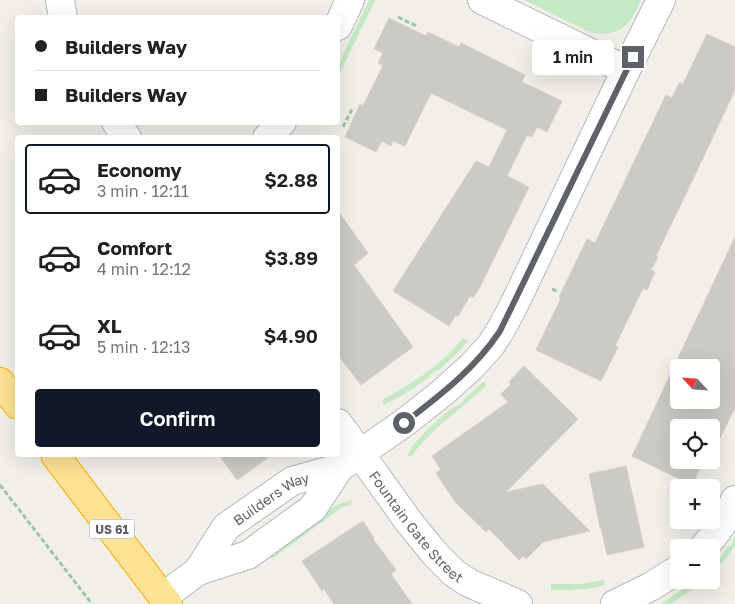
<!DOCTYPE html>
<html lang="en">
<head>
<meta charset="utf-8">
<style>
	:root { --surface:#fff; --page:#f6f6f6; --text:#202124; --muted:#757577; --line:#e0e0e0; --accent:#111827 }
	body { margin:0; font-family:"Golos Text",sans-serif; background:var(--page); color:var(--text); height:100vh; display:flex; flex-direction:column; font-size:19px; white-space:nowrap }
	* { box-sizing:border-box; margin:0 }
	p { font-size:16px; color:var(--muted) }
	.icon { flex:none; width:28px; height:28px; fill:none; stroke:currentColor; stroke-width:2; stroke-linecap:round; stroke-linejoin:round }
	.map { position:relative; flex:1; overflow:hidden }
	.side { position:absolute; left:15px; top:135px; width:325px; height:322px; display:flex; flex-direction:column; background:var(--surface); border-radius:5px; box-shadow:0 5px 20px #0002 }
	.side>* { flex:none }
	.hud { position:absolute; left:15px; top:15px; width:325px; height:110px; border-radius:5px; box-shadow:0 5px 20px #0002; display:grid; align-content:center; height:110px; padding:0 20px; background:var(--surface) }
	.needle { width:32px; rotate:296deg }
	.controls { position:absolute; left:670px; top:359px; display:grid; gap:10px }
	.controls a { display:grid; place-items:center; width:50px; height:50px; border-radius:5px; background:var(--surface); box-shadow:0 5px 20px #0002; font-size:25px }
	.end { position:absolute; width:22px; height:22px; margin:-11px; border:6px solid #5f6368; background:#fff; box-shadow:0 0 0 2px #fff }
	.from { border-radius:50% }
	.bubble { position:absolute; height:35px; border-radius:5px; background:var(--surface); box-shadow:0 5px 20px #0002; font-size:16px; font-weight:600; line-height:35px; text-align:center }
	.hud b { display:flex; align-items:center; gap:18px; height:48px; font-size:19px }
	.hud b+b { border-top:1px solid var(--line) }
	.hud i { width:12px; height:12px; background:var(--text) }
	ul { padding:9px 0 0; list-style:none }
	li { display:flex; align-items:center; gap:15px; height:70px; margin:0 10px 8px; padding:0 10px; border:2px solid transparent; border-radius:5px }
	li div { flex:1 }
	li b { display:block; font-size:19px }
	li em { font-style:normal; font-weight:600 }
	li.current { border-color:var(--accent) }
	li>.icon { width:45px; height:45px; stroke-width:1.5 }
	.cta { display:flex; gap:10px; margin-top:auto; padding:10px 20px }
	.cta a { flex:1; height:58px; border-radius:5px; background:var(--accent); color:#fff; font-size:20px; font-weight:600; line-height:58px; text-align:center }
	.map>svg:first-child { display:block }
</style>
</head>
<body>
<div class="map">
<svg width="735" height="604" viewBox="0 0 735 604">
	<rect width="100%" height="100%" fill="#f1efe8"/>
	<path fill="#c5e8c5" d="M369 0H375L338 77V65Z
		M524 0H641C638 6 635 13 632 18 623 33 605 36 589 32Z
		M463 338 468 341 454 356 439 370 438 369 430 375 431 376 408 392 384 405 382 400C412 384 442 365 463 338Z
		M483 382 487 385C462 409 431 428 411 457L407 455C419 435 437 420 455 406L456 407 464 401 463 400Z
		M352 500 351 505 344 506 272 559 268 553 338 504Z
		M735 536V545L727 557 711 574V566L720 558 728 546 730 547 734 540 733 539Z
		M604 580 605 585 583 590 582 589H574V590H551V584H581Z
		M690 584 696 587 671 604H661Z"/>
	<path fill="#cccac5" stroke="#d6d1c6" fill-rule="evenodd" d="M389 18 426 36 428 32 459 47 461 43 525 75 522 82 562 101 547 132 537 127 532 137 527 135 507 176 529 187 480 287 473 298 470 296 458 316 456 315 449 326 393 291 476 161 489 167 507 130 431 93 405 146 393 141 391 146 382 141 376 152 345 137 360 104 363 106 383 65 378 63 383 53 374 49Z
		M707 34 735 47V90L704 156 656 256 658 257 651 270 655 272 647 290 643 288 615 346 618 347 601 381 536 350 561 298 559 297 587 239 595 243 666 95 672 98 679 83 683 84Z
		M338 211 368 253 354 265 413 347 361 385 338 355Z
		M735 237V408L711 456V428H679V460H709L705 468 701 466 692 485 632 456ZM679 368H711V400H679Z
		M524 366 578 419 506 492 543 484 590 531 543 542 526 559 523 556 519 560 489 529 486 532 455 502 436 473 441 470 432 456 508 402 501 394 511 384 509 382Z
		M219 455H272L237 480Z
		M626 466 644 547 607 555 601 528H600L589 474Z
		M363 521 374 538 373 539 396 570 391 574 412 604H334L324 589 322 591 302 561Z"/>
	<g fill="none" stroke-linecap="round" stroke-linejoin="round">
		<g stroke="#b5b8bc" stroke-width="30">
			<g id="minor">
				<path d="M60 0 63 18"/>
				<path d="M482 0 626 70"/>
				<path d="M338 26 350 0"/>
				<path d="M116 122 127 138"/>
				<path d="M267 138 282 122"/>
				<path id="s1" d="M338 423 409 522 435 554 454 573 469 583 518 604"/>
				<path d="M703 548C718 532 726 519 735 500"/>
				<path id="s2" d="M198 571 226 527 292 481 339 468 404 423 442 393 472 366 491 345 500 331 514 305 626 70 661 0"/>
				<path d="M163 597 198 571 248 555 313 508 339 468"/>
				<path d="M615 604 650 587 679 569"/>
			</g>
		</g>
		<g stroke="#f9ab00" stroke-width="30">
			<path id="highway" d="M0 382 18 405
				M55 455 168 604"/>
		</g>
		<path stroke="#9cc7a9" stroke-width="3" stroke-dasharray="5 2.5" stroke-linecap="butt" d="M398 17 418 27
			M343 127 353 107
			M552 289 559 292
			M0 485 92 604"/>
		<use href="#minor" stroke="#fff" stroke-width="28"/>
		<use href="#highway" stroke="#fde293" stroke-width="28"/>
	</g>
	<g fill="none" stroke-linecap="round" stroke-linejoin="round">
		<path stroke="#5f6368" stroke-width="6" d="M404 423C439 396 475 369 500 331L633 57"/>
	</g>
	<g text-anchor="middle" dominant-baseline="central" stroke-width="4" stroke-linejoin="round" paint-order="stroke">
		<rect fill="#fff" stroke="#8f9295" stroke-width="1" x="89.5" y="519.5" width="45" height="19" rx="4"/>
		<g font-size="12" font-weight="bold" fill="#5f6368">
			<text x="112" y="529">US 61</text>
		</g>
		<g font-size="14" fill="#5f6368" stroke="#fff">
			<text stroke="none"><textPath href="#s2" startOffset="106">Builders Way</textPath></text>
			<text stroke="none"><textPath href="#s1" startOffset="130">Fountain Gate Street</textPath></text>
		</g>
	</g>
</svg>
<div class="controls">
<a><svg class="needle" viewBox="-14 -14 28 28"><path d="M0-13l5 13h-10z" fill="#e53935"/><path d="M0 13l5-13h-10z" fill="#757577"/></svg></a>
<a><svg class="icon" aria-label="locate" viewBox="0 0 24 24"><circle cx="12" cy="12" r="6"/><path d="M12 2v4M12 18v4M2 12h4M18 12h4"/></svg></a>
<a>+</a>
<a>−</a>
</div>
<i class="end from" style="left:404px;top:423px"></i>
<i class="end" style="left:633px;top:57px"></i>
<div class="bubble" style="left:532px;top:40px;width:82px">1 min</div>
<div class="hud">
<b><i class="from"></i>Builders Way</b>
<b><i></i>Builders Way</b>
</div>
<section class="side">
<ul>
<li class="current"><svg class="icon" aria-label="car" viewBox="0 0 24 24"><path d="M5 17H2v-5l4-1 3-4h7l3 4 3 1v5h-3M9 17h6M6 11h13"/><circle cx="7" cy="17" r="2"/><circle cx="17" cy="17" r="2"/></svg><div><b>Economy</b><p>3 min · 12:11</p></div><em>$2.88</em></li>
<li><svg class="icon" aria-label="car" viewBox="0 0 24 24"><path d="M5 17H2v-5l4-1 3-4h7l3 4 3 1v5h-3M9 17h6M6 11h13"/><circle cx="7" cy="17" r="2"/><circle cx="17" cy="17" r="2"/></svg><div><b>Comfort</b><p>4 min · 12:12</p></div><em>$3.89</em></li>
<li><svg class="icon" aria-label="car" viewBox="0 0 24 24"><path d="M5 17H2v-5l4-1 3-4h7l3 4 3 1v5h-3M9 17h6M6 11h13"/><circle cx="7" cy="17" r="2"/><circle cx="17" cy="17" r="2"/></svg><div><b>XL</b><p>5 min · 12:13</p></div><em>$4.90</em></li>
</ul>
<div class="cta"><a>Confirm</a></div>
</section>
</div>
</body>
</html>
